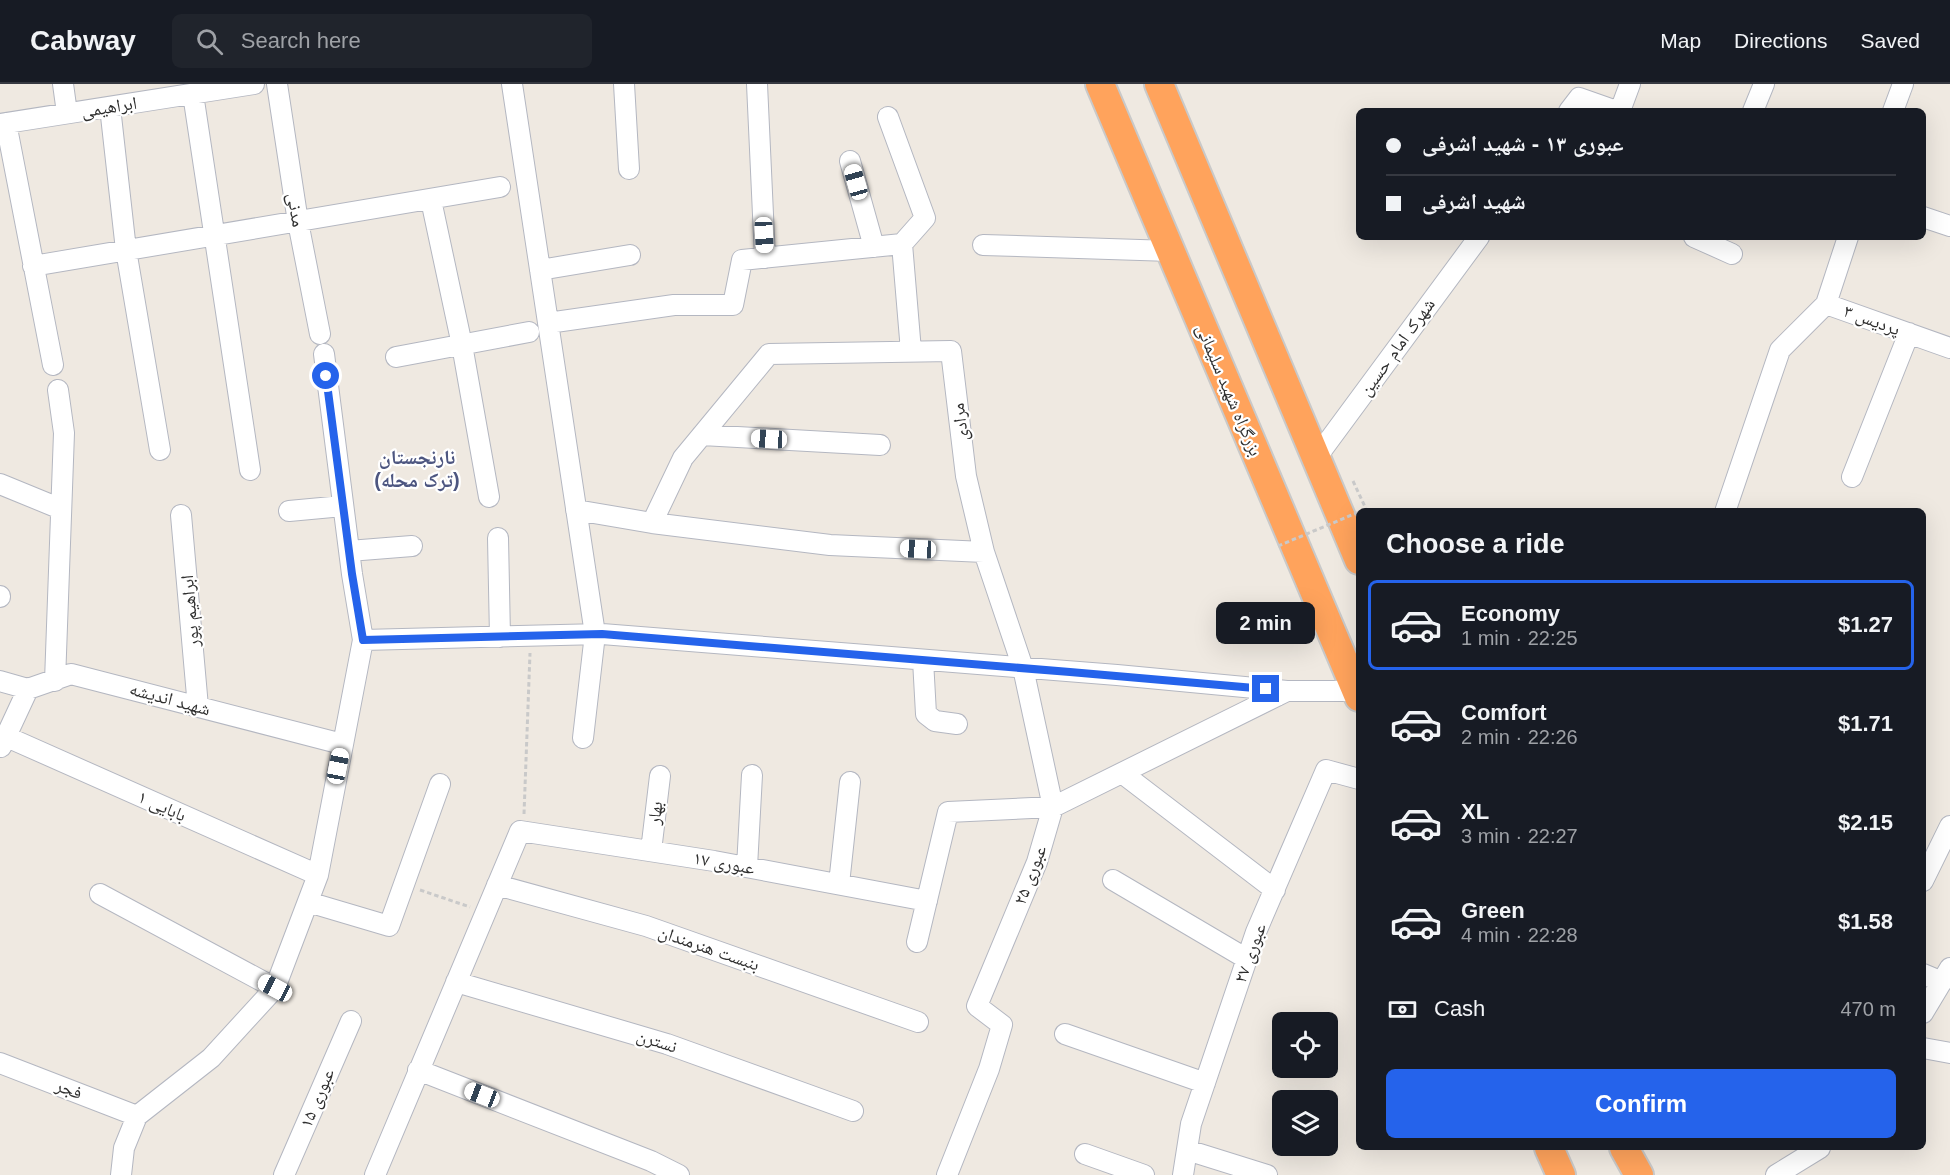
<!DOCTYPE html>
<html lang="en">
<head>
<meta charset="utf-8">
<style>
	:root { --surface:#171b24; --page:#20242c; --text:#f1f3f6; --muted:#9ea1a6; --line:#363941; --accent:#2563eb }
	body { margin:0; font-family:Helvetica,"Noto Naskh Arabic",sans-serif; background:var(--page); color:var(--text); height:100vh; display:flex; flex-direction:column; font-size:22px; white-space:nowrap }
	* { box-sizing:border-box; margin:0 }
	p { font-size:20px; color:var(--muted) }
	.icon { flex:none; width:33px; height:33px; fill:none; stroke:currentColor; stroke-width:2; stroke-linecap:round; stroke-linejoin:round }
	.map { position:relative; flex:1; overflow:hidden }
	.details { position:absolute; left:1356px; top:424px; width:570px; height:642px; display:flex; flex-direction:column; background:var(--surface); border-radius:9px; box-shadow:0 6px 24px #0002 }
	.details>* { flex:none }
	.hud { position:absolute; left:1356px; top:24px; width:570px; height:132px; border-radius:9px; box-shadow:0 6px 24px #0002; display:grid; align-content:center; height:132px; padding:0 30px; background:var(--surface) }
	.tools { position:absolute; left:1272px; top:928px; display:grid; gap:12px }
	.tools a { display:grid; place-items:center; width:66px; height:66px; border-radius:9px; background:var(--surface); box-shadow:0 6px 24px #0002; font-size:30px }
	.end { position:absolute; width:27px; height:27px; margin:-14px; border:8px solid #2563eb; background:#fff; box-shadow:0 0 0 3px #fff }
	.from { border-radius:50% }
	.bubble { position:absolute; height:42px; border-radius:9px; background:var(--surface); box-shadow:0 6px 24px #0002; font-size:20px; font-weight:700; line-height:42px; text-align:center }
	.car { position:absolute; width:18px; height:36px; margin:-18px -9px; border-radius:8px; box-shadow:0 0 4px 2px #0007; background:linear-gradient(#fff 24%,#345 0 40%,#fff 0 76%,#345 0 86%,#fff 0) }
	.hud b { display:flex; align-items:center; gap:21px; height:57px; font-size:22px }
	.hud b+b { border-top:2px solid var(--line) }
	.hud i { width:15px; height:15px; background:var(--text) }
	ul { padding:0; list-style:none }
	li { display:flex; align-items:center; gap:18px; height:90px; margin:0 12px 9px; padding:0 18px; border:3px solid transparent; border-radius:9px }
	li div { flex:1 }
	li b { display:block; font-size:22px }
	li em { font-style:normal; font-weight:700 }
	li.current { border-color:var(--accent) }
	li>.icon { width:54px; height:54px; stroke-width:1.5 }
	h2 { padding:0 30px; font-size:27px; line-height:72px }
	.pay { display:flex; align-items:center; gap:15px; height:66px; padding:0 30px; font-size:22px }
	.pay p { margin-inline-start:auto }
	.primary-button { display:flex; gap:12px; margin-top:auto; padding:12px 30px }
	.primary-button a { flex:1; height:69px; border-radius:9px; background:var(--accent); color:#fff; font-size:24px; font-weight:700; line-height:69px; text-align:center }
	header { display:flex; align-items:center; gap:36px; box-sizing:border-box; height:84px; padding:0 30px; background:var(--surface); border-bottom:2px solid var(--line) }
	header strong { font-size:28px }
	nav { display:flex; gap:33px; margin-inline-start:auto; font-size:21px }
	.search { width:420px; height:54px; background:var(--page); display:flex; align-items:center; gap:15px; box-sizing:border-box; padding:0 21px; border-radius:9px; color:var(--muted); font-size:22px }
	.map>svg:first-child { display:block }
</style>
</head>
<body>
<header>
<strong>Cabway</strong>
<div class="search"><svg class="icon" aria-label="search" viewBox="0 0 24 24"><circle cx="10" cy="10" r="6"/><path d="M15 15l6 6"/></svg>Search here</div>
<nav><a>Map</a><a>Directions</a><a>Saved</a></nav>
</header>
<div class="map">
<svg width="1950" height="1091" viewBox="0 0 1950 1091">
	<rect width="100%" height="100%" fill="#efe9e1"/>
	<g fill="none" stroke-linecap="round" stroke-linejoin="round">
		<g stroke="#b4b7c1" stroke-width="22">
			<path id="minor" d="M63 0 67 29
				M277 0 298 138 320 250
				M512 0 595 550 583 654
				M624 0 629 85
				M757 0 765 174
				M193 10 250 386
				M110 23 126 166 160 366
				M1569 27 1579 14 1616 27
				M1620 27 1630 0
				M1753 27 1764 0
				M1893 27 1903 0
				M6 39 53 281
				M0 40 254 0
				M850 77 874 163
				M431 116 462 261 489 413
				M1923 133 1950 142
				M1694 153 1732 170
				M1848 153 1826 220 1950 264
				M902 160 911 267
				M983 161 1171 167
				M33 182 500 103
				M540 186 630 171
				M548 239 674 221H733L742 176 902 160 925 134 888 33
				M396 273 529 248
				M702 351 880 361
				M1316 374 1479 153
				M1852 393 1909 249
				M0 400 61 425
				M576 426 652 439 830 461 984 468
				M289 427 343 422
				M1725 428 1780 266 1826 220
				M181 431 198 623
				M652 439 683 374 769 270 951 267 966 392 984 468 1023 584 1053 723 948 728 917 858
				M498 454 500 553
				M349 467 412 462
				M0 513V512
				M363 556 602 550 1117 591 1287 607H1356
				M923 576 926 630 935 637 957 640
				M0 597 28 605 71 590 342 660
				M55 597 64 349 58 306
				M7 653 318 791
				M1 663 28 605
				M1122 689 1275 806
				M651 767 660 692
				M747 783 752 691
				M1113 796 1247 875
				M1923 797 1950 742
				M839 800 850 698
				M497 801 646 842 918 938
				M100 810 275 904
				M308 818 389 842 440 700
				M1923 890 1942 898
				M456 898 667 960 853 1027
				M1923 929 1950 884
				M1065 950 1205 999
				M1923 964 1950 969
				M0 979 137 1032
				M418 986 651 1077 679 1091
				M1187 1066 1267 1091
				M1085 1070 1144 1091
				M121 1091 124 1064 137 1032 211 974 275 904 318 791 363 556 352 490 324 270
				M284 1091 351 937
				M375 1091 520 747 714 777 927 817
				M947 1091 989 985 1002 941 977 922 1037 778 1053 723 1287 607
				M1183 1091 1191 1040 1256 848 1326 686 1359 695
				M1776 1091 1820 1064"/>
		</g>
		<g stroke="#c9c9c9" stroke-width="32">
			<path id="highway" d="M1100 0 1359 613
				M1159 0 1359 476
				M1549 1064 1561 1091
				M1624 1064 1639 1091"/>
		</g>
		<path stroke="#c9c9c9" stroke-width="3" stroke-dasharray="4.5 3" stroke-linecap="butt" d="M1353 397 1366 425 1362 427
			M524 730 530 569
			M420 806 470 823"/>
		<use href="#minor" stroke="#fff" stroke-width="20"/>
		<use href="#highway" stroke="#ffa35c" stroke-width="28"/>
		<path stroke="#c9c9c9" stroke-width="3" stroke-dasharray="4.5 3" stroke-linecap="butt" d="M1278 462 1359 428"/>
	</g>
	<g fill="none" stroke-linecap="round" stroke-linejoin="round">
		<path stroke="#2563eb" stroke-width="8" d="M326 292 352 490 363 556 602 550 1070 588 1266 605"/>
	</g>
	<g text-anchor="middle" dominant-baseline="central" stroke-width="4.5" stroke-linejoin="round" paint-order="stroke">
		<g font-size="18" fill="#2e2e2e" stroke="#fff">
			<text transform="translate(109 23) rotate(-9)">ابراهیمی</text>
			<text transform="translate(296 126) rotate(81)">مدنی</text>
			<text transform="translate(1872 236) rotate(20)">پردیس ۳</text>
			<text transform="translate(1397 263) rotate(-54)">شهرک امام حسین</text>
			<text transform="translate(1229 306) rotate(67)">بزرگراه شهید سلیمانی</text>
			<text transform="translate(960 338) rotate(-97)">مرادی</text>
			<text transform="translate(190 527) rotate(-95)">ابراهیم پور</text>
			<text transform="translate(170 615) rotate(15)">شهید اندیشه</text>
			<text transform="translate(162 722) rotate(24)">بابایی ۱</text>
			<text transform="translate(655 729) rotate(-83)">بهار</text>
			<text transform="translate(724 779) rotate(10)">عبوری ۱۷</text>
			<text transform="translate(1030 791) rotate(-69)">عبوری ۲۵</text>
			<text transform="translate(709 864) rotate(19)">بنبست هنرمندان</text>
			<text transform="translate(1250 869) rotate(-70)">عبوری ۲۷</text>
			<text transform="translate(657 957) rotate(18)">نسترن</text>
			<text transform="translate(69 1005) rotate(21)">فجر</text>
			<text transform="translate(317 1014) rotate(-67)">عبوری ۱۵</text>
		</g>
		<g font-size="20" font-weight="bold" fill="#4d5680" stroke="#fff">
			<text x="417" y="373">نارنجستان<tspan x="417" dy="23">(ترک محله)</tspan></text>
		</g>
	</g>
</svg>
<div class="tools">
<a><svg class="icon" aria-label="locate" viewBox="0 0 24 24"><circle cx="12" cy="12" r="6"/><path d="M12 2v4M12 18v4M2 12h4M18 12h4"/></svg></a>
<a><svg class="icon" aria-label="layers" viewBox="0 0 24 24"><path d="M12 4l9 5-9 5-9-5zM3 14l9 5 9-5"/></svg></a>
</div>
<i class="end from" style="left:326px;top:292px"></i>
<i class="end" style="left:1266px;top:605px"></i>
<div class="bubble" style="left:1216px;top:518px;width:99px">2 min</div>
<i class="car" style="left:856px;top:98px;rotate:344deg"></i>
<i class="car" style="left:764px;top:151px;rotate:177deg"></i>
<i class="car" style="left:769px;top:355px;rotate:273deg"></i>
<i class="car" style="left:918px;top:465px;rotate:273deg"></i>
<i class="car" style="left:338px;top:682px;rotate:11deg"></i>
<i class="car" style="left:275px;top:904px;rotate:298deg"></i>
<i class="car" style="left:482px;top:1011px;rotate:291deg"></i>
<div class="hud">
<b><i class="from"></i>عبوری ۱۳ - شهید اشرفی</b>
<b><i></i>شهید اشرفی</b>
</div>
<section class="details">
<h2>Choose a ride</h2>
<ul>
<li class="current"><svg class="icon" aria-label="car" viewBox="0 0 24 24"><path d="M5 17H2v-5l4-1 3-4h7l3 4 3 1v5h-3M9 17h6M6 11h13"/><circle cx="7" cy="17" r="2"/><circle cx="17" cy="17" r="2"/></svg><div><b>Economy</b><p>1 min · 22:25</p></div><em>$1.27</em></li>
<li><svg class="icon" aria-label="car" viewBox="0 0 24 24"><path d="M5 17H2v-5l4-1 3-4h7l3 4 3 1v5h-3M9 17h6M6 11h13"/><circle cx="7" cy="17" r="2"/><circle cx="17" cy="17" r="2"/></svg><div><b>Comfort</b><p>2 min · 22:26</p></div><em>$1.71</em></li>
<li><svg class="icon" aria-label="car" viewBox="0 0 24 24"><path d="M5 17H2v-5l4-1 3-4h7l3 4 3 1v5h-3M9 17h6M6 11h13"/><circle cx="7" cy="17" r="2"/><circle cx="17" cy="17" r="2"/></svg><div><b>XL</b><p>3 min · 22:27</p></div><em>$2.15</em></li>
<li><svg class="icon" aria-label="car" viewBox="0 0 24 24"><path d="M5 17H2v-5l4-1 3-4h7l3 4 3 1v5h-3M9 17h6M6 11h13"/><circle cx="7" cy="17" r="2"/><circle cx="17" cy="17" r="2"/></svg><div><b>Green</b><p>4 min · 22:28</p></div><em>$1.58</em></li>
</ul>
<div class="pay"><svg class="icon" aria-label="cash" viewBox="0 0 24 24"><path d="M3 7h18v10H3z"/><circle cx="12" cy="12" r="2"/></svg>Cash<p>470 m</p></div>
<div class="primary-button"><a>Confirm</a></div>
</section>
</div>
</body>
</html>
